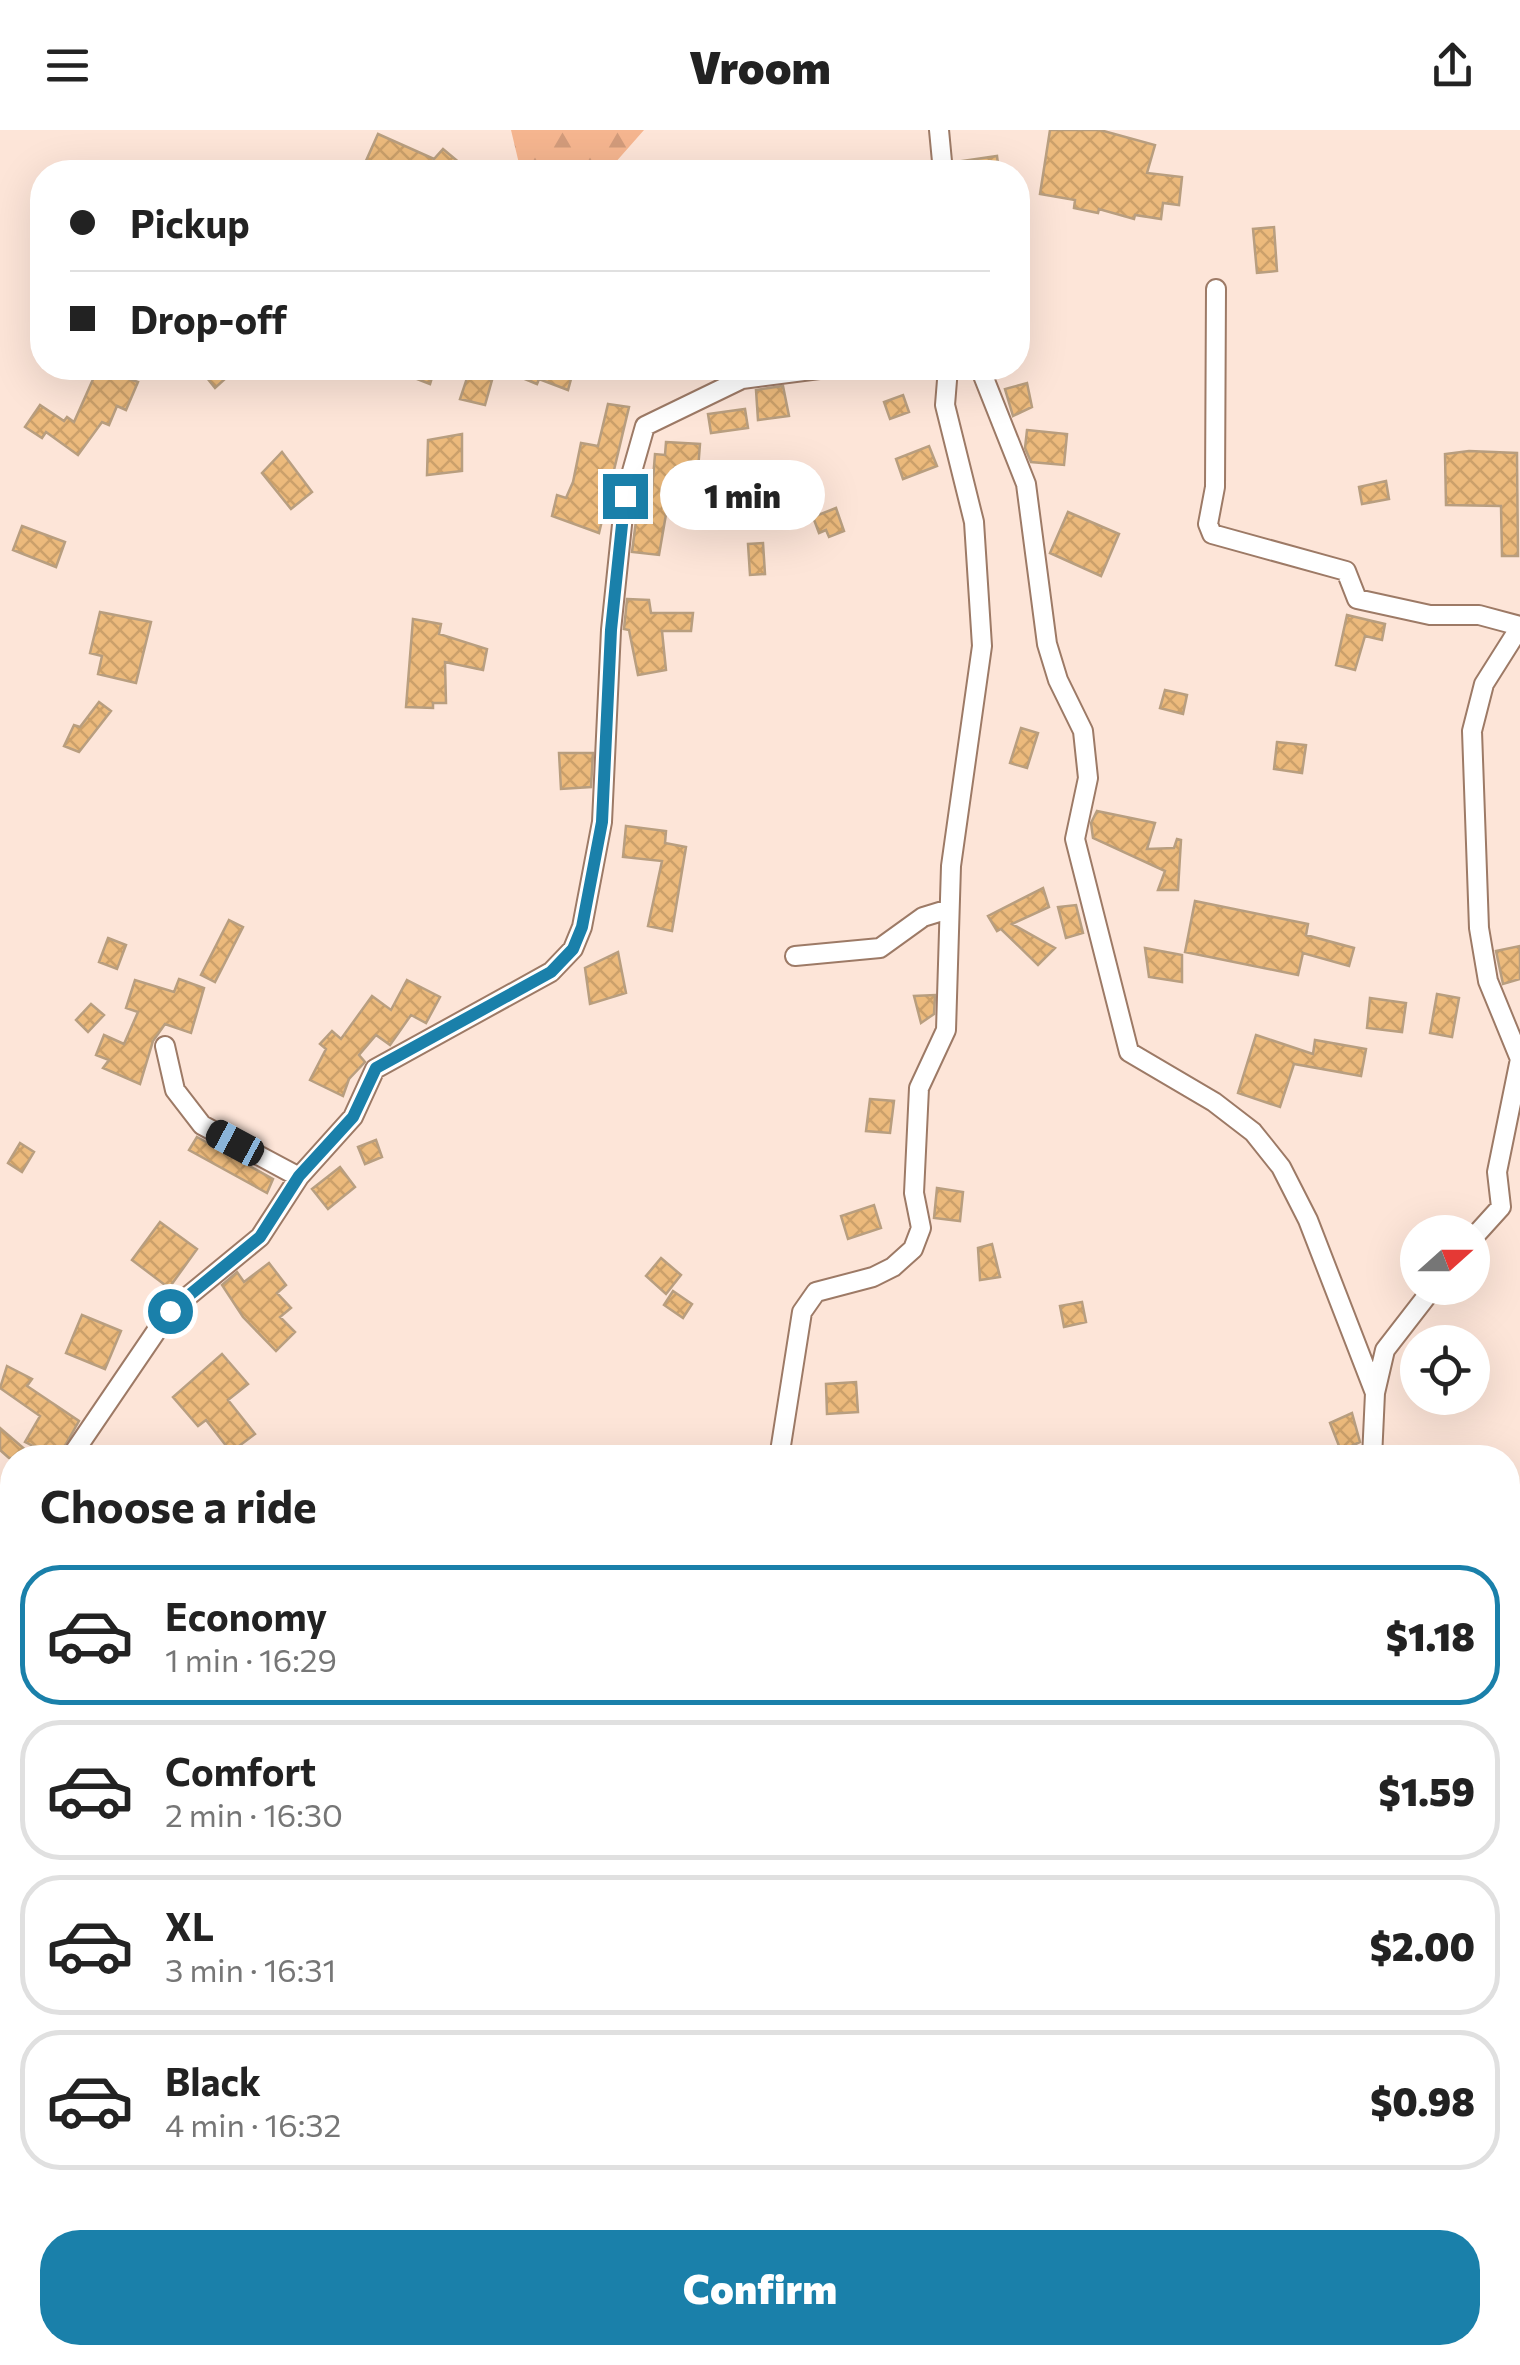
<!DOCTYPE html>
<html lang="en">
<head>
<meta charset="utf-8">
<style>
	:root { --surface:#fff; --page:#f2f2f2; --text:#222; --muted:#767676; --line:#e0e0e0; --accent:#1a80aa }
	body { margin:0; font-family:Commissioner,sans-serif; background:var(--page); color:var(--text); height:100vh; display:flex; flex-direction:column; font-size:38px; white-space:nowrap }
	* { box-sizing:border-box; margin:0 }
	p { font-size:32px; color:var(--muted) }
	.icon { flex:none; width:55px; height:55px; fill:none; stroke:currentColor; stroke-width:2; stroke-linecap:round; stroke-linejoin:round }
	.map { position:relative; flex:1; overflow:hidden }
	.panel { position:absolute; left:0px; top:1315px; width:1520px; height:920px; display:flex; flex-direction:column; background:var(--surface); border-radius:40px 40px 0 0; box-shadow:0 10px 40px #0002 }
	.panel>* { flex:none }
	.banner { position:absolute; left:30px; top:30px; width:1000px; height:220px; border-radius:40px; box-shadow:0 10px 40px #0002; display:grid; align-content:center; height:220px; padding:0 40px; background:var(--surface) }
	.needle { width:65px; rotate:69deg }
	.controls { position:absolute; left:1400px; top:1085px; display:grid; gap:20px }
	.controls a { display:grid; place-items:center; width:90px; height:90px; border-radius:50%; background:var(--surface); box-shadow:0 10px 40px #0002; font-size:50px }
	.end { position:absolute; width:45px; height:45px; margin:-22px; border:12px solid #1a80aa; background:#fff; box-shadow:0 0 0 5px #fff }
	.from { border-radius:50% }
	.bubble { position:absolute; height:70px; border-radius:35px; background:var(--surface); box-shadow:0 10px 40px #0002; font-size:32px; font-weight:800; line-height:70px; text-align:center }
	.car { position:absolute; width:30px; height:60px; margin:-30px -15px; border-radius:12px; box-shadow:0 0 8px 2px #0007; background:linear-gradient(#222 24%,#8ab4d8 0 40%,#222 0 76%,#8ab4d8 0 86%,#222 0) }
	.banner b { display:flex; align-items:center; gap:35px; height:95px; font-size:38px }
	.banner b+b { border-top:2px solid var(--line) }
	.banner i { width:25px; height:25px; background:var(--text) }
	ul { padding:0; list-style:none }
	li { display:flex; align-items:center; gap:30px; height:140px; margin:0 20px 15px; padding:0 20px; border:5px solid var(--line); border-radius:40px }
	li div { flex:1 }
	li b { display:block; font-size:38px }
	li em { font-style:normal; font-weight:800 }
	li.active { border-color:var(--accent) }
	li>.icon { width:90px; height:90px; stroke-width:1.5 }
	h2 { padding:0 40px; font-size:45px; line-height:120px }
	.cta { display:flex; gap:20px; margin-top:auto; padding:20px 40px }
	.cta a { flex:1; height:115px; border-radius:40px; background:var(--accent); color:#fff; font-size:40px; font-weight:800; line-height:115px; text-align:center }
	header { display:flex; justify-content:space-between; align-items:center; height:130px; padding:0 40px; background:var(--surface); font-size:45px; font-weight:800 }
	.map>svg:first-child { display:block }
</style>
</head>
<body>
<header><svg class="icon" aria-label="menu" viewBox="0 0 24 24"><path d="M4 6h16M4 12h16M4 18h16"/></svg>Vroom<svg class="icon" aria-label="share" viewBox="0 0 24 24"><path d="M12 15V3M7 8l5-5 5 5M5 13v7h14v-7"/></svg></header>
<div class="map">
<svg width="1520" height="2235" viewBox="0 0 1520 2235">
	<defs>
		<pattern id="forest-firs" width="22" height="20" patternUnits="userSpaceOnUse" patternTransform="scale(2.5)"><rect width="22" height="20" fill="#f5b58f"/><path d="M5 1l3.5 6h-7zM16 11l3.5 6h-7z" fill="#d29b7b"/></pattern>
		<pattern id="building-cross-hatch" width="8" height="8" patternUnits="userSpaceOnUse" patternTransform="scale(2.5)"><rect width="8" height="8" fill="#ecba7c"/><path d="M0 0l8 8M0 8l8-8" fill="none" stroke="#cba06a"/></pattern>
	</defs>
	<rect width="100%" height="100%" fill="#fde5d8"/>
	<path fill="url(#forest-firs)" d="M511 0H644L607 42H521Z
		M1520 1530V1882L1508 1877V1538Z"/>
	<path fill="url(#building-cross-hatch)" stroke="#b89e7f" stroke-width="2.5" d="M1050 0H1100L1155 15 1147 43 1182 47 1179 75 1163 73 1161 89 1135 85 1134 89 1099 79 1098 83 1074 78 1075 70 1040 64Z
		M378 4 434 29 443 19 461 34 457 40 463 42H361Z
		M997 26 999 42H955V32Z
		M1274 97 1277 141 1257 143 1253 99Z
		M98 238 138 252 126 280 117 276 109 295 102 292 78 325 46 302 42 308 25 297 40 275 64 291 67 287 74 292Z
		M199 238H237L215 258Z
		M389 238H435L430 254Z
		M498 238H574L568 260 539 249 537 254Z
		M469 242 492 250 485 275 460 269Z
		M1027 253 1032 277 1013 286 1005 259Z
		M783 256 789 286 758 290 756 260Z
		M903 265 909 282 890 289 884 272Z
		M608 274 629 277 599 403 552 386 557 365 566 368 573 352 581 313 598 316Z
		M745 279 748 298 711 303 708 284Z
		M1027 300 1067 304 1064 335 1031 332 1025 318Z
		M462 304V341L427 345 428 310Z
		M666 312 700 314 698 340 674 338 659 425 632 422 640 360 652 362 655 324 665 325Z
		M929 316 937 336 903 349 896 329Z
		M1469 321 1517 323 1518 426H1502L1501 376 1446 375 1445 324Z
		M282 322 312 362 291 379 262 343Z
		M1386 351 1389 369 1362 374 1359 357Z
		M836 378 844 401 829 407 826 400 819 403 813 387Z
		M1068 382 1119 404 1101 446 1050 423Z
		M22 396 65 412 56 437 13 420Z
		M763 413 765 444 750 445 748 414Z
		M627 469 649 470 651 483H693L691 501H662L666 540 638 545 629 500 624 499Z
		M100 482 151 492 136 553 98 544 102 526 90 523Z
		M1347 485 1385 494 1382 510 1365 506 1355 540 1336 535Z
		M413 489 441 494 439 504 487 519 483 540 445 532 446 573H433V578L406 577Z
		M1165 560 1187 565 1183 584 1160 578Z
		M99 572 111 581 79 622 64 616 74 595 80 597Z
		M1021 598 1038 603 1027 638 1010 633Z
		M1277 612 1306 615 1302 643 1274 639Z
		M559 623H593L591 657 561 659Z
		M1097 681 1155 693 1147 719 1174 718 1177 709 1181 710 1178 760H1158L1165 741 1093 708 1091 693Z
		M626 696 666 701 665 713 686 717 672 801 648 796 662 731 623 727Z
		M1043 758 1049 777 1012 794 1055 818 1038 835 1001 799 997 801 988 786Z
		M1195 771 1308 794 1306 805 1354 818 1349 836 1303 823 1298 845 1185 822Z
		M1076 775 1083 803 1066 808 1058 777Z
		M229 790 243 797 215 852 201 845Z
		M108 808 126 815 117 839 99 832Z
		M1520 816V849L1503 854 1496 821Z
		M1145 818 1182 825V852L1149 847Z
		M618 822 626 863 590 874 585 838Z
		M179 849 204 858 191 903 165 894 153 911 140 954 103 938 109 930 96 925 104 905 124 914 138 882 126 878 135 850 174 862Z
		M407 850 440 867 426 893 411 885 390 915 376 905 359 925 365 932 349 949 343 966 310 950 326 919 320 914 332 901 341 909 372 866 391 880Z
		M1437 864 1459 868 1452 907 1430 903Z
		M935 865 934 884 921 893 914 866Z
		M1370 868 1406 873 1402 902 1367 898Z
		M91 874 104 885 88 902 76 890Z
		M1256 905 1313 924 1315 910 1366 919 1361 946 1294 934 1280 977 1238 963Z
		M870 969 894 971 890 1003 866 1001Z
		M197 1007 273 1049 267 1063 189 1020Z
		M376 1010 382 1027 365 1034 358 1017Z
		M20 1013 34 1022 22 1042 8 1033Z
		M340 1037 355 1057 328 1079 312 1059Z
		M937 1058 963 1062 960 1091 934 1088Z
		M874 1075 881 1098 848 1109 841 1086Z
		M160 1092 197 1119 169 1158 132 1130Z
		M992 1114 1000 1147 980 1150 978 1118Z
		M661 1128 681 1145 666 1164 646 1146Z
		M269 1133 286 1155 277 1163 291 1178 280 1187 295 1202 276 1221 243 1187 222 1155 237 1142 244 1152Z
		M673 1161 692 1174 683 1188 664 1175Z
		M1082 1172 1086 1192 1064 1197 1060 1176Z
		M82 1185 121 1201 105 1239 66 1223Z
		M222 1224 248 1254 228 1270 255 1304 231 1322 206 1290 198 1296 173 1267Z
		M7 1236 32 1249 27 1256 79 1291 58 1328 25 1312 40 1286 0 1258Z
		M856 1252 858 1282 827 1284 826 1254Z
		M1352 1283 1360 1312 1341 1321 1330 1293Z
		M0 1298 35 1328H9L0 1320Z"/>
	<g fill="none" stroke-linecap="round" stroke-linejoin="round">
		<g stroke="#9d7a66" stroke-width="22">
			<path id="minor" d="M939 0 943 42
				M1216 159 1215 357 1208 394 1212 404 1346 441 1357 469 1430 485H1479L1520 496
				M980 238 1026 354 1047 514 1058 550 1083 601 1088 648 1075 709 1129 922 1214 972 1253 1002 1281 1037 1308 1090 1375 1263
				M795 826 880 818 923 787 949 779
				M165 916 175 960 202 995 299 1047
				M1472 1109 1501 1077 1497 1042 1520 929 1488 851 1479 798 1472 601 1484 554 1520 497
				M70 1328 170 1181 260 1107 299 1047 353 987 375 939 551 842 573 819 582 797 602 692 611 500 625 366 645 296 742 249 827 238
				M779 1328 802 1182 816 1162 873 1147 893 1137 913 1119 921 1098 914 1063 919 958 946 900 951 736 982 516 974 392 945 275 948 238
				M1372 1328 1375 1263 1385 1220 1433 1158
				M0 1415 12 1403
				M1508 1520 1520 1514
				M0 1856 12 1862
				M1508 2100 1520 2095
				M1278 2222 1298 2235
				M808 2235 811 2222
				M1365 2235 1368 2222"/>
		</g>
		<use href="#minor" stroke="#fff" stroke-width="18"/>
	</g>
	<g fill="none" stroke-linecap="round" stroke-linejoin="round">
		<path stroke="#1a80aa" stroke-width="12" d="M170 1181 260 1107 299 1046 353 987 376 938 551 842 573 819 582 797 602 692 611 500 625 366"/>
	</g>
</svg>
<div class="controls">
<a><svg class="needle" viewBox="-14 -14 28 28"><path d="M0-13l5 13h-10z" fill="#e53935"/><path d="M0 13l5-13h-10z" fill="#767676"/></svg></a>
<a><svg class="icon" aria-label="locate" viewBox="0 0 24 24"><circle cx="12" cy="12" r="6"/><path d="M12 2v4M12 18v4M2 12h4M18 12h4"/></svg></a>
</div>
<i class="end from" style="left:170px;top:1181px"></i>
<i class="end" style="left:625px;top:366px"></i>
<div class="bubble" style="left:660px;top:330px;width:165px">1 min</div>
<i class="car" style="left:235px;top:1013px;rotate:298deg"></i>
<div class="banner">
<b><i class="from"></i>Pickup</b>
<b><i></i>Drop-off</b>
</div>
<section class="panel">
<h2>Choose a ride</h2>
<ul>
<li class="active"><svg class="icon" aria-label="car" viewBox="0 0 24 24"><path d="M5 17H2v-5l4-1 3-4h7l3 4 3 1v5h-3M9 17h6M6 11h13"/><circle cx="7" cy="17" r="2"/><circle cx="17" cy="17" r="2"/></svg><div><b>Economy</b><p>1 min · 16:29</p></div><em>$1.18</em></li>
<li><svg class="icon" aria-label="car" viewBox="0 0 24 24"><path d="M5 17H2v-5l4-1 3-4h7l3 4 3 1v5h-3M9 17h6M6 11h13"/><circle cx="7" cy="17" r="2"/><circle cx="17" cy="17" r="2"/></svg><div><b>Comfort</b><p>2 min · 16:30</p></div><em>$1.59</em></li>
<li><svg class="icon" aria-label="car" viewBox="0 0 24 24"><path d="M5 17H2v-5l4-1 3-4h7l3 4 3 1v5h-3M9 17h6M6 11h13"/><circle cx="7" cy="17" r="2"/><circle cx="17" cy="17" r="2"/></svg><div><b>XL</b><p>3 min · 16:31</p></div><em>$2.00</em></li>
<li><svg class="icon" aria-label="car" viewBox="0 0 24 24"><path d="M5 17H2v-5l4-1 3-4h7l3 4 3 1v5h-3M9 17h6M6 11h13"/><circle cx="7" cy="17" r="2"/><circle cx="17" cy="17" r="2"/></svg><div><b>Black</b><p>4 min · 16:32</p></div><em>$0.98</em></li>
</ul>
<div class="cta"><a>Confirm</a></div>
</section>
</div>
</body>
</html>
